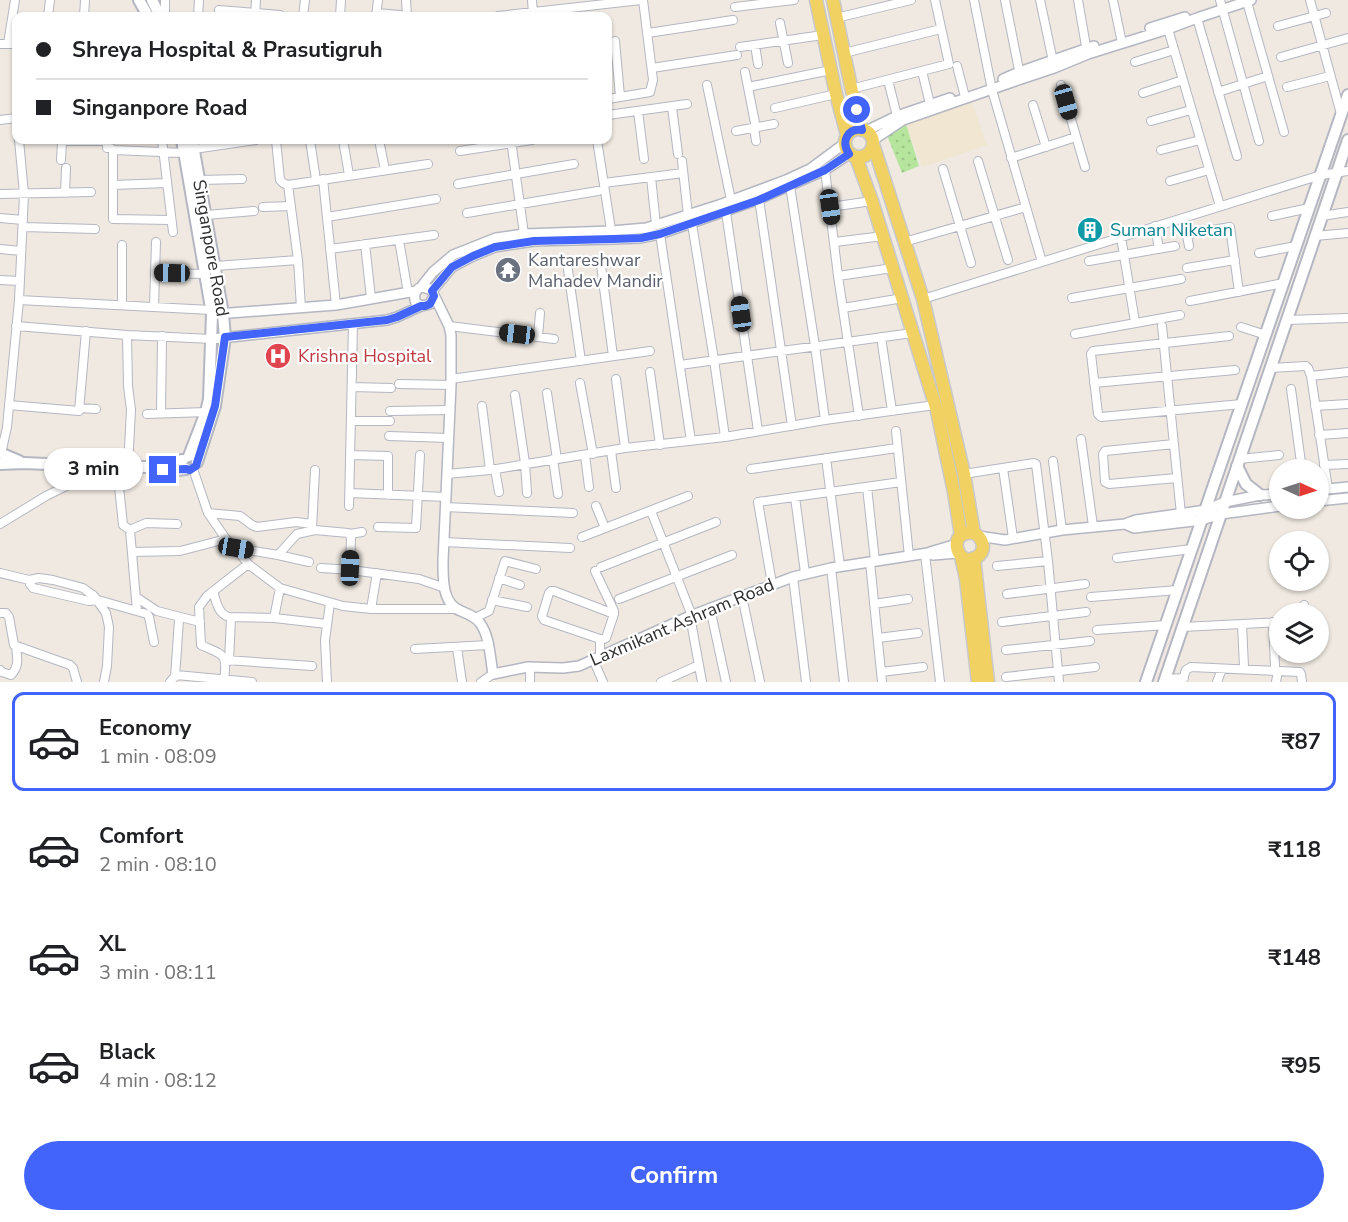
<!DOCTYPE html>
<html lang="en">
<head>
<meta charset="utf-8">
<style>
	:root { --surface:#fff; --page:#f6f6f6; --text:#202124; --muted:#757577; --line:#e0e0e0; --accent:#4264fb }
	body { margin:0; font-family:"Nunito Sans",sans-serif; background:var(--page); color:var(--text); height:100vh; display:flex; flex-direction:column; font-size:22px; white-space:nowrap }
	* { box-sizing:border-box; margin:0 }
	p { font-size:20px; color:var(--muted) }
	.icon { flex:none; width:33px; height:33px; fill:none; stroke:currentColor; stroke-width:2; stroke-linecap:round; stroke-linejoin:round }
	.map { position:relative; height:682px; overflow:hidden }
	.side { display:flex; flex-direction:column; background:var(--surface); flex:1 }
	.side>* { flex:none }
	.top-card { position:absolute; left:12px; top:12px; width:600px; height:132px; border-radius:12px; box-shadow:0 2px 4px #0004; display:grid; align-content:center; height:132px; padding:0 24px; background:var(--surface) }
	.needle { width:39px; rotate:93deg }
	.controls { position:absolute; left:1269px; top:459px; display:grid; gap:12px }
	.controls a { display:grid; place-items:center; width:60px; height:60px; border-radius:50%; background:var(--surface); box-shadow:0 2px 4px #0004; font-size:30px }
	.end { position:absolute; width:27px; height:27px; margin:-14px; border:8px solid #4264fb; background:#fff; box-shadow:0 0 0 3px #fff }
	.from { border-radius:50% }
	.bubble { position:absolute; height:42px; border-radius:21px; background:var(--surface); box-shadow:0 2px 4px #0004; font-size:20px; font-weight:700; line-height:42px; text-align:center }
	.car { position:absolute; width:18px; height:36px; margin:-18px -9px; border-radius:8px; box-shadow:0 0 4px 2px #0007; background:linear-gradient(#222 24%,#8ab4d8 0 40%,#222 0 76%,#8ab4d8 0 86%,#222 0) }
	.top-card b { display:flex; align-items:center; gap:21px; height:57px; font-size:22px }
	.top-card b+b { border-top:2px solid var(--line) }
	.top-card i { width:15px; height:15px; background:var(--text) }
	ul { padding:10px 0 0; list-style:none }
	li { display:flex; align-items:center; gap:18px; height:99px; margin:0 12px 9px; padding:0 12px; border:3px solid transparent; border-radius:12px }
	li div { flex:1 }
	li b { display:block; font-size:22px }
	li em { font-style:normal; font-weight:700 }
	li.on { border-color:var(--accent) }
	li>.icon { width:54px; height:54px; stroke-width:1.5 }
	.button { display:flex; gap:12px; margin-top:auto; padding:12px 24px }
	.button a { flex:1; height:69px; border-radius:36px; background:var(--accent); color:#fff; font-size:24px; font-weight:700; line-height:69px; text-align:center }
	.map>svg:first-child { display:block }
</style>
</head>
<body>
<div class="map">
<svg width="1348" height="682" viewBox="0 0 1348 682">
	<defs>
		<pattern id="garden-dots" width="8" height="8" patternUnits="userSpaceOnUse" patternTransform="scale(1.5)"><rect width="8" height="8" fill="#b6e59e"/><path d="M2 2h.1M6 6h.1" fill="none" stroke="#9dc588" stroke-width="1.8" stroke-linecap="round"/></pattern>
	</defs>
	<rect width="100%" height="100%" fill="#efe9e1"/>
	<path fill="#f0e6d1" d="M972 103 987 145 922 167 906 125Z"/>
	<path fill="url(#garden-dots)" d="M906 124 919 166 902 173 886 133Z"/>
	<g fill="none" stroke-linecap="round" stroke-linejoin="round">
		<g stroke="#b4b7c1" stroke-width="10">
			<path id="minor" d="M406 0 407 16
				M532 0 533 13
				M974 0 992 90 1042 262
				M1005 0 1020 75
				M1040 0 1054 66
				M1078 0 1087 52
				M1113 0 1122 43
				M1220 0 1259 141
				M1310 0 1341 114
				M1247 2 1284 132
				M735 7 794 0
				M219 10 280 15
				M377 13 400 15
				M48 16 50 0
				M84 16 85 0
				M165 16V0
				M198 16 199 0
				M255 16 256 0
				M303 16 305 0
				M340 16 341 0
				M376 16 378 0
				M498 16 641 0
				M836 18 911 0
				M1197 18 1237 156
				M780 23 788 63
				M1278 26 1326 13
				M1168 29 1220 206
				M648 33 733 20
				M615 41 620 96
				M0 44H16
				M8 44 15 0
				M755 45 758 64
				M740 47 823 35
				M844 53 941 29
				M1281 57 1348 38
				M1135 62 1174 50
				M957 66 964 93
				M652 68 737 55
				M922 71 930 104
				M745 72 756 128
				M888 80 897 116
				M707 85 731 200
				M1061 85 1085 167
				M748 87 831 70
				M1287 87 1330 76
				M851 89 949 64 935 0
				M1218 92 1268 76
				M1143 93 1183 80
				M608 99 650 92 653 80 643 0
				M1033 105 1046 147
				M672 107 678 154
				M775 108 836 94
				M638 111 644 159
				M608 115 687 104
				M0 120 16 118
				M1151 121 1191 110
				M754 128 756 141
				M736 131 774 124
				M107 140V148H111L113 150V219L171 220
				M162 140 173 232
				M276 140 280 180 283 183 288 185 428 164
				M310 140 316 180
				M343 140 349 175
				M379 140 385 170
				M511 140 524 234
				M597 140 612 236
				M194 149 256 140
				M113 150 185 153
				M1161 150 1200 140
				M460 151 532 140
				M1011 158 1076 137
				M61 160 62 142 63 141H107
				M682 161 688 215
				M978 161 1008 260
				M943 169 971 263
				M825 170 838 276 859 416
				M651 177 656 225
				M323 179 336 305
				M199 180 242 179
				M1170 181 1209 170
				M604 183 683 173
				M458 184 574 164
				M113 185 167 183
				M288 185 298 260 301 308
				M790 186 815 346 825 420
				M65 193 66 168
				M0 194 91 192
				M759 199 792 426
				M263 207 291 206
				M830 207 872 201
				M726 212 758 431
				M467 213 598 191
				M206 215 254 211
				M1272 216 1309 208
				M1322 216 1348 212
				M327 217 436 199
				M0 218 23 220
				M692 224 714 360 725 437
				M1155 226 1159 249
				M23 227 95 229
				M660 234 691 441
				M1315 236 1348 233
				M1121 237 1135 322
				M399 240 408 293
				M835 242 883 236
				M904 242 1026 207
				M365 244 371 298
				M122 245V305
				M1189 246 1187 236 1189 234 1230 227 1239 292
				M0 249 21 251
				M330 249 434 235
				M1259 253 1296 246
				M1089 261 1175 246
				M601 265 613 356
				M215 266 298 260
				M1187 268 1235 260
				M568 270 581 361
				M155 273 205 274
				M838 276 893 268
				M0 280 20 281
				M1072 298 1181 279
				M923 299 1321 175 1348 171
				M19 300 211 310
				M1190 301 1284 283
				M154 307 156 242
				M843 308 903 298
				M1287 320 1347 318
				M16 326 127 335 212 339
				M449 326 554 339
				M1162 326 1181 514
				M1241 327 1266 335
				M1075 334 1180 315
				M127 335 128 386 131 410 128 467
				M1229 336 1093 351 1091 354 1098 414 1101 417 1242 404
				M538 337 540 313
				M881 337 892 411
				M680 365 912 333
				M1270 368 1306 366 1308 368 1311 376
				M650 372 660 445
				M451 379 650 351
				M616 379 625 448
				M580 383 593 454
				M1094 383 1235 370
				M399 384 451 385
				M353 387 391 388
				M1291 389 1302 470
				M547 393 557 459
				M515 395 525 463 527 493
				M9 405 79 411 86 331
				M482 406 490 470
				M1315 406 1348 404
				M79 408 96 409
				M390 411 450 410
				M161 413 162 336
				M147 414 206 412
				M352 421H390
				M896 431 909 556
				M1319 435 1348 433
				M389 436 449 438
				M1081 439 1093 526
				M1174 444 1105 451 1103 454 1105 482 1109 484 1177 478
				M611 451 616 488
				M1 454 7 427 19 300 24 194 19 140
				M351 455 388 456V495
				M585 455 589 487
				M826 458 840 566
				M553 459 558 494
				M1239 459 1279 455
				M1053 461 1062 530
				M1324 465 1348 464
				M117 467 123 525 130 530 137 611
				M1003 468 1013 538
				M193 469 208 513 226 539 236 548 248 564 280 588 343 606 371 609H454
				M495 469 499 492
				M751 469 897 448
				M447 474 490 470 625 448 725 437 825 420 935 405
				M964 474 1034 463 1036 464 1048 561 1059 682
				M867 487 875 561
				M1328 489 1311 376 1348 372
				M350 493 446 497
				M795 497 805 573
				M349 506 353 324
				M596 506 605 528
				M445 507 573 513
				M651 511 692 616
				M208 513 240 516 252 525 257 527 296 522 312 524
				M0 524 46 496 105 467
				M378 527 416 528 420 455
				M312 529 315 470
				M130 530 146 523 177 524
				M350 534 362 532
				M582 537 688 496
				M444 542 570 548
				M236 548 278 555 297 534 315 530 348 533 351 537 350 568 351 570 419 579 445 588
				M132 552 180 551 226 539
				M925 554 940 682
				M278 555 309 562
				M1117 558 1192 549
				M870 562 882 682
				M997 566 1048 561
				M601 567 716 522
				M321 568 352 570
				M831 568 844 682
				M595 571 614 611V614L606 638 604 639H600V656
				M0 573 29 580 39 578 53 580 83 588 94 596 106 613 109 627 107 666 104 682
				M793 577 806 682
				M499 578 520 585
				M29 580 30 584 33 588 89 601 98 600 147 614 149 617 154 642
				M772 584 758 502 901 482
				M213 591C216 601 218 614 229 617L274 618 327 624
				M1007 594 1085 584
				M742 596 760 682
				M136 597 157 611 200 622
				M1091 597 1178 590
				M619 599 732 555
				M492 600 527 607
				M874 604 908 599
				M1304 605V614
				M710 608 726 682
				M371 609 377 573
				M0 613H6L9 617 14 645 70 665 73 668 77 682
				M690 616 702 682
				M274 618 280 588
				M475 618 489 611 505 561 536 569
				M1002 622 1086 612
				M1273 622 1275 667
				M1242 624 1244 667
				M1182 627 1280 622
				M1097 630 1166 625
				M878 638 918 633
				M600 639 544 620 542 616 549 593 551 591H554L614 614
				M457 648 462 682
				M415 649 488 645
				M1006 650 1090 641
				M1306 652V655
				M593 659 603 682
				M226 660 312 666
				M229 661 231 618
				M0 670 2 672 11 675C20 665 17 659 16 646
				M881 672 923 667
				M175 677 179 620
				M1006 677 1095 667
				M224 679C228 653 223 655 201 645L199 607 207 596 248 564
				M1165 679 1184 678
				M170 682 176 675 252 682
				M327 682 325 640 330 603
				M481 682 493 674
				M530 682V667
				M661 682 699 665
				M1182 682 1186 670 1191 667 1300 672 1301 674 1302 682
				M1217 682 1222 669
				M1276 682 1278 671"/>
		</g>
		<g stroke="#b4b7c1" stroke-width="12">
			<path id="tertiary" d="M1150 28 1185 17
				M1003 79 1019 72 1094 46
				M866 131 897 116 950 98
				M873 140 903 120 1021 79 1054 68 1088 54 1168 29 1197 18 1251 0
				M421 287 433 272 453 255 496 238 524 234 612 231 646 228 656 225 719 205 786 180 810 169 845 143
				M432 291 452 267 473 256 495 247 534 241 613 239 641 238 660 234 759 199 825 170 849 154
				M434 296 430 304 422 306 416 303C413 296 415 290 421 287L430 289 433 293 449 326 451 335V385L443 561C443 579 442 604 461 611 468 614 476 617 480 623 490 637 490 657 493 674L528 667 563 668 579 666 690 616 793 577 831 568 928 553 933 555 958 553
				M217 314 336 305 416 291
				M212 339 387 320 397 317 421 306
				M1318 490 1348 487
				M1318 501 1348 498
				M1125 524 1134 528 1202 520 1221 514 1280 506
				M978 536 1005 540 1062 530 1125 524 1136 520 1206 510 1225 502 1260 495 1280 494
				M930 552 957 544"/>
		</g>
		<g stroke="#b4b7c1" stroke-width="14">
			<path id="secondary" d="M139 0 148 16
				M152 0 160 16
				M182 140 212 314 209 399 206 412 189 456
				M192 140 223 314 225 337 215 406 197 462
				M0 453 19 461
				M0 464 24 463 117 467H151L167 471 186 469
				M1237 466 1246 484 1260 495
				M152 467 163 463 183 460
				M1146 682 1348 95
				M1164 682 1348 140"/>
		</g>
		<g stroke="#c9c9c9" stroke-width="15">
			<path id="primary" d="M816 0 836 94 847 135
				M833 0 851 87 862 130
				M845 143a14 14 0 1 1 28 0a14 14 0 1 1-28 0Z
				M873 144 923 299 964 474 974 533C983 538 987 550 977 557 957 570 945 529 974 533
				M856 157 872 201 937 411 954 492 961 536
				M961 556 966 579 978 682
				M974 558 988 682"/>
		</g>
		<use href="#minor" stroke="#fff" stroke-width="8"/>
		<use href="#tertiary" stroke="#fff" stroke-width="9"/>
		<use href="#secondary" stroke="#fff" stroke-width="10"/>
		<use href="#primary" stroke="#f2d163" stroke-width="12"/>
	</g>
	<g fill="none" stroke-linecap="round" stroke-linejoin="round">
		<path stroke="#4264fb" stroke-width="8" d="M163 470 186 469 190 470 196 466 215 406 225 337 387 320 397 317 421 306H425L430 304 434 296 432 291 452 267 473 256 495 247 534 241 613 239 641 238 660 234 759 200 825 170 849 154C841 142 847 128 862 130L857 110"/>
	</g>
	<defs>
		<g id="building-disc" transform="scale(1.35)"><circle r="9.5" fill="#0f9aa8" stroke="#fff"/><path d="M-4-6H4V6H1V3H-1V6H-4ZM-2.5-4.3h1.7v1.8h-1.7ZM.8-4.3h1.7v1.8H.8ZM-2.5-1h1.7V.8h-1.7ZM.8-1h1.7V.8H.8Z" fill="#fff"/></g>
		<g id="temple-disc" transform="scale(1.35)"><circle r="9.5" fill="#6b7280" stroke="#fff"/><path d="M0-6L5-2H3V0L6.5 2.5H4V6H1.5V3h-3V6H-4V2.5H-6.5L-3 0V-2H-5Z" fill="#fff"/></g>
		<g id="hospital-disc" transform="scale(1.35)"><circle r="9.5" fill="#e0444e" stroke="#fff"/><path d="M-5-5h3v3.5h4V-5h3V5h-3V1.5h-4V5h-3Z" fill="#fff"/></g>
	</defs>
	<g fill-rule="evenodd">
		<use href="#building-disc" x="1090" y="230"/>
		<use href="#temple-disc" x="508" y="270"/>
		<use href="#hospital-disc" x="278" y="356"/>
	</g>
	<g text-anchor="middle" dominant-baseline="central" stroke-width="4.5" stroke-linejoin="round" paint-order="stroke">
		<g font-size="18" fill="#0d838f" stroke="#fff" text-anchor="start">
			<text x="1110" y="230">Suman Niketan</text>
		</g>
		<g font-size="18" fill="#2e2e2e" stroke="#fff">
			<text transform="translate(211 248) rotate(80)">Singanpore Road</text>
			<text transform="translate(682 622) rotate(-23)">Laxmikant Ashram Road</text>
		</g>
		<g font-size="18" fill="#5b616d" stroke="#fff" text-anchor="start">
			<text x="528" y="260">Kantareshwar<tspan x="528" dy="21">Mahadev Mandir</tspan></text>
		</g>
		<g font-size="18" fill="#be3a42" stroke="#fff" text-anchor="start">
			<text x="298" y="356">Krishna Hospital</text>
		</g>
	</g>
</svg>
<div class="controls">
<a><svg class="needle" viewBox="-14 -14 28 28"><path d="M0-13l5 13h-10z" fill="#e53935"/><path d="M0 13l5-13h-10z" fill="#757577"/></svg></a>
<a><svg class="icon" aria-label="locate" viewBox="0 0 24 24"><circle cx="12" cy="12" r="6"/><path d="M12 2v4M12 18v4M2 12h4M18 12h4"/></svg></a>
<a><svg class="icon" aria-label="layers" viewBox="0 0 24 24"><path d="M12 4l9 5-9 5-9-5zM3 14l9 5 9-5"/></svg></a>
</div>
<i class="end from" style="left:857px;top:110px"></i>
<i class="end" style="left:163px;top:470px"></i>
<div class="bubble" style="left:44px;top:448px;width:99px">3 min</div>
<i class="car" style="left:1066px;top:102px;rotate:164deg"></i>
<i class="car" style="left:830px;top:207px;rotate:172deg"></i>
<i class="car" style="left:172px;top:273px;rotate:271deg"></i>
<i class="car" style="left:741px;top:314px;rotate:352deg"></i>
<i class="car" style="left:517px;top:334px;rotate:277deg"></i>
<i class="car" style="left:236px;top:548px;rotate:100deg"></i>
<i class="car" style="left:350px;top:568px;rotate:2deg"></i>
<div class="top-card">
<b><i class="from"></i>Shreya Hospital &amp; Prasutigruh</b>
<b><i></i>Singanpore Road</b>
</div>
</div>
<section class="side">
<ul>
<li class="on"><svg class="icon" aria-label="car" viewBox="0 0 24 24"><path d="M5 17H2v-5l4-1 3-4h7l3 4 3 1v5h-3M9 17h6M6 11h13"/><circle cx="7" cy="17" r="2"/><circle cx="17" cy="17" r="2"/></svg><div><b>Economy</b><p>1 min · 08:09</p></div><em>₹87</em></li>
<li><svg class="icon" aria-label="car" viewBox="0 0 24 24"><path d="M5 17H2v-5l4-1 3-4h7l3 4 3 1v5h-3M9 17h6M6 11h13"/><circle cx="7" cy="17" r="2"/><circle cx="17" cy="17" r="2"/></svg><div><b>Comfort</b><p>2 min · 08:10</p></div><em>₹118</em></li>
<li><svg class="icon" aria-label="car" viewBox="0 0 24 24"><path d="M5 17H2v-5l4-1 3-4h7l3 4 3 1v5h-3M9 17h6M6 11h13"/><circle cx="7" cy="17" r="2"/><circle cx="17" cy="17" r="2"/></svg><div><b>XL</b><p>3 min · 08:11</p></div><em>₹148</em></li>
<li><svg class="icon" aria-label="car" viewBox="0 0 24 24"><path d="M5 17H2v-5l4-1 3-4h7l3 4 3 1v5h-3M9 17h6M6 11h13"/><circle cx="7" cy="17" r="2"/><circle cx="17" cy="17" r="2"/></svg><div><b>Black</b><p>4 min · 08:12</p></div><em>₹95</em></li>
</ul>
<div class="button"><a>Confirm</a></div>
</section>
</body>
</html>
